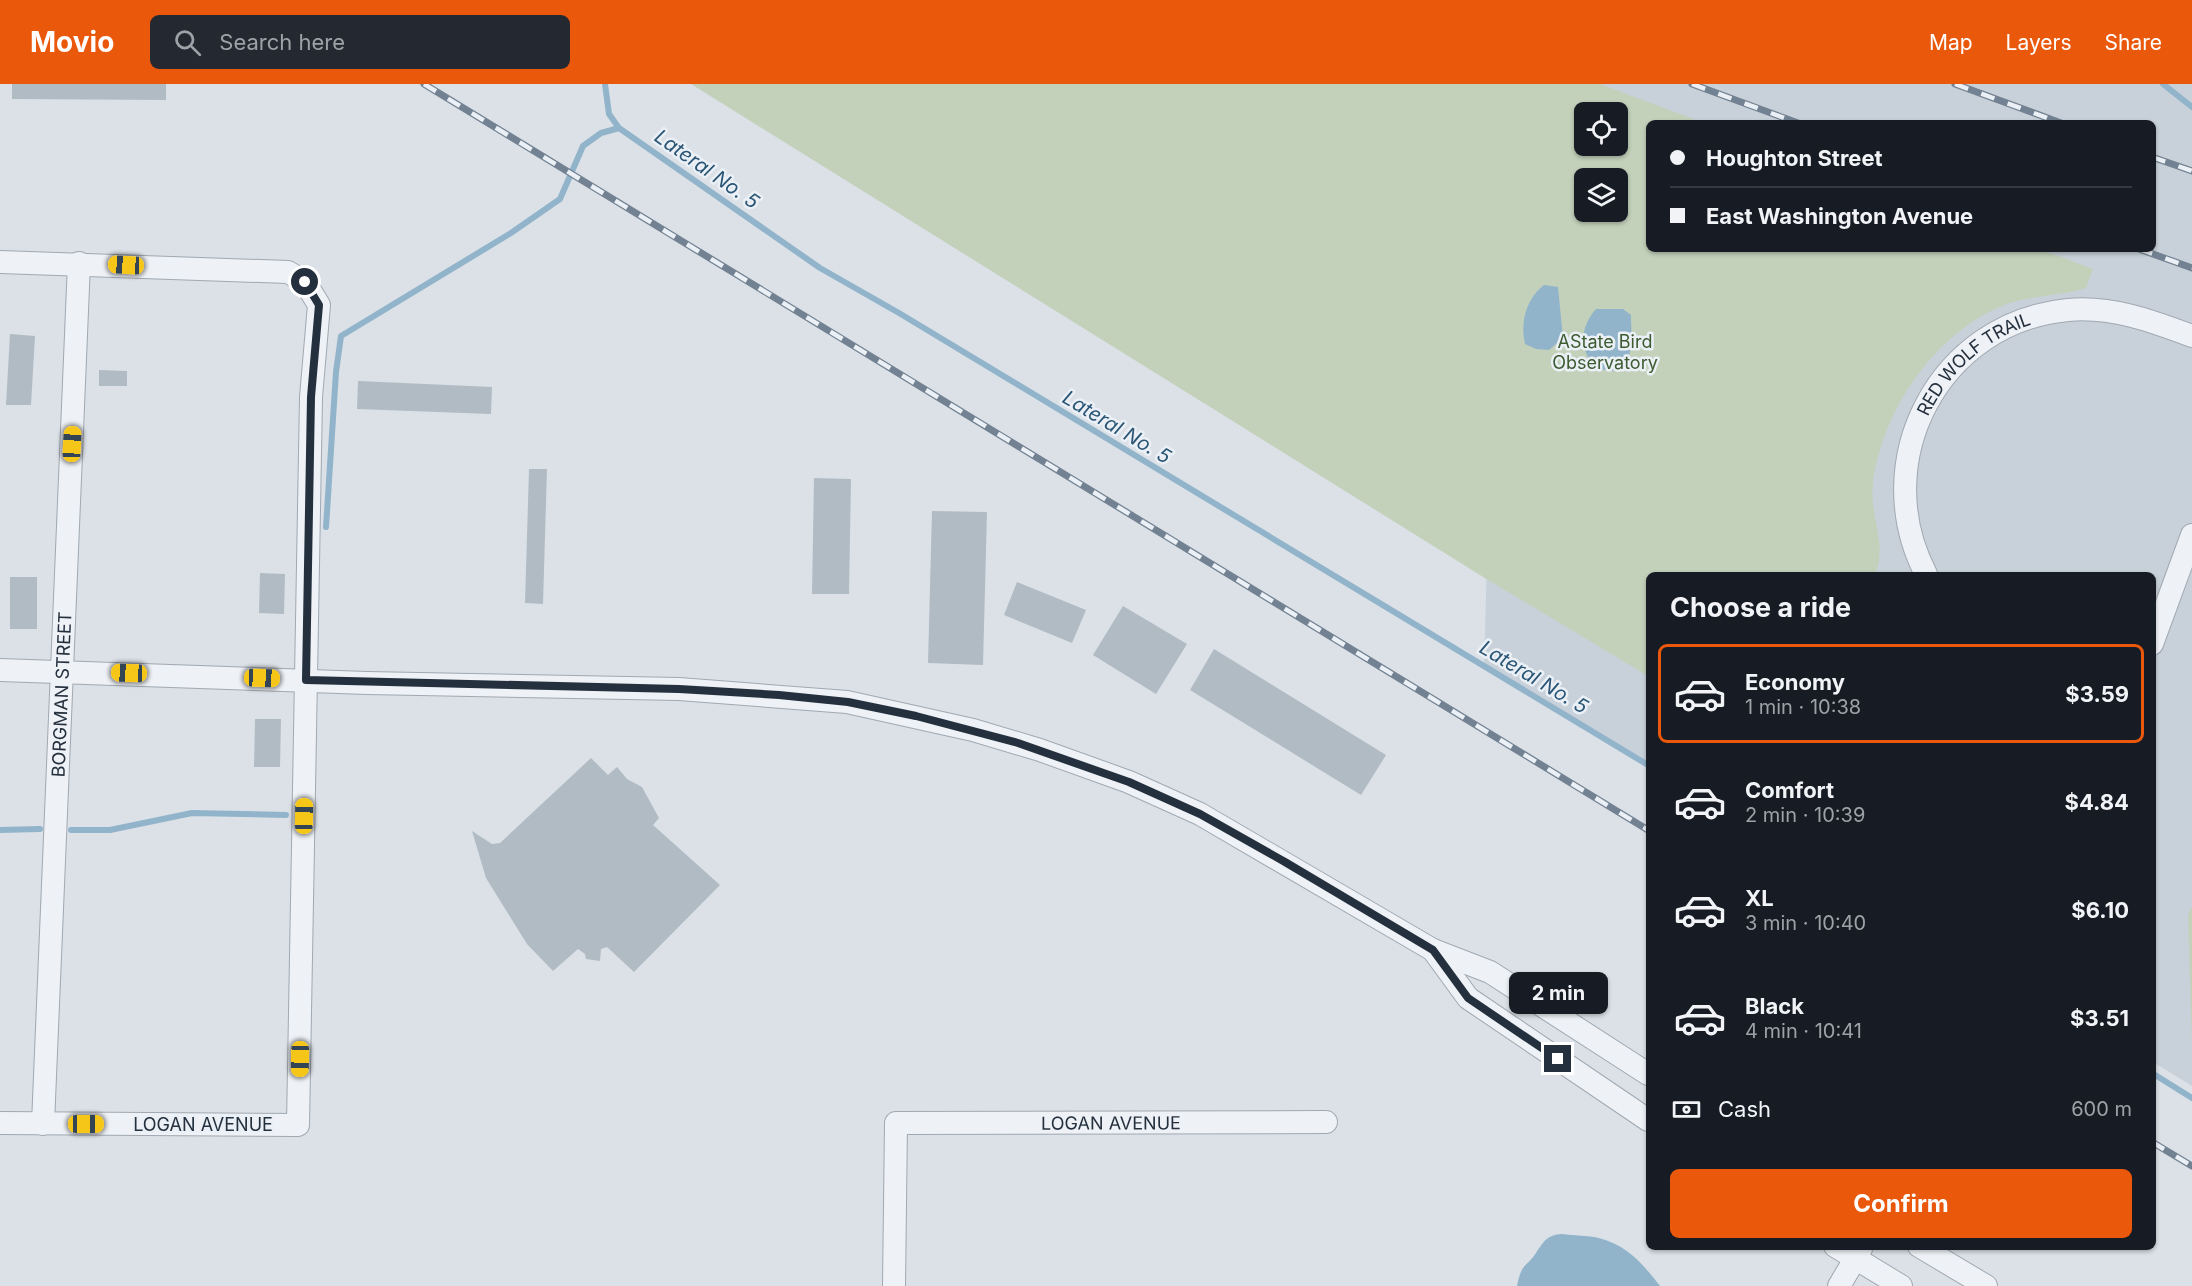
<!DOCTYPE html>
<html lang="en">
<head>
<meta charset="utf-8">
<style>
	:root { --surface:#171b24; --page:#242831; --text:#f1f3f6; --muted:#9ea1a6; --line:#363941; --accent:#ea580c }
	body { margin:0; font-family:Inter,sans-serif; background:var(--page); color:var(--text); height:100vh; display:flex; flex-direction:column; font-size:22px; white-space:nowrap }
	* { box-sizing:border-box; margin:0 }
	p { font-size:20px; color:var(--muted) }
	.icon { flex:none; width:33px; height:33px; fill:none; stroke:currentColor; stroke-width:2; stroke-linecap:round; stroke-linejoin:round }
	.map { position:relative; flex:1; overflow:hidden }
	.details { position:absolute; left:1646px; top:488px; width:510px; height:678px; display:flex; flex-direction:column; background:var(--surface); border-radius:9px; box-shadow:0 2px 4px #0004 }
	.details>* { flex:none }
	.banner { position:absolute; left:1646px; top:36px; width:510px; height:132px; border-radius:9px; box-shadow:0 2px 4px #0004; display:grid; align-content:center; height:132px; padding:0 24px; background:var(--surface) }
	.tools { position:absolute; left:1574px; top:18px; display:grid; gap:12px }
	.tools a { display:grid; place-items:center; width:54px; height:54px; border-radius:9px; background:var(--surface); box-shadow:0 2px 4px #0004; font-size:30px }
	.end { position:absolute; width:27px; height:27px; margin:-14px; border:8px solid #24303e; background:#fff; box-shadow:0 0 0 3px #fff }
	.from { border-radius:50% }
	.bubble { position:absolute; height:42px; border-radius:9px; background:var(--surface); box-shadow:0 2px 4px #0004; font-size:20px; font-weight:700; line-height:42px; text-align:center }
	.car { position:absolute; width:18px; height:36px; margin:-18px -9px; border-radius:8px; box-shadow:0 0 4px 2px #0007; background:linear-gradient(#f5c518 24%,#345 0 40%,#f5c518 0 76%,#345 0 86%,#f5c518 0) }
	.banner b { display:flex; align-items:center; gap:21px; height:57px; font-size:22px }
	.banner b+b { border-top:2px solid var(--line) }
	.banner i { width:15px; height:15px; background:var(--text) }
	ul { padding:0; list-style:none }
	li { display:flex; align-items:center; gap:18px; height:99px; margin:0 12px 9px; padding:0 12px; border:3px solid transparent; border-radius:9px }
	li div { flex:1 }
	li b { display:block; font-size:22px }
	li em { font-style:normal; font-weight:700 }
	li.active { border-color:var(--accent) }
	li>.icon { width:54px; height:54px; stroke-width:1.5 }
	h2 { padding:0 24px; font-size:27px; line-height:72px }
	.pay { display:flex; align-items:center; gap:15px; height:66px; padding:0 24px; font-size:22px }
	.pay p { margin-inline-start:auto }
	.button { display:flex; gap:12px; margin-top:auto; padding:12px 24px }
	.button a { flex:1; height:69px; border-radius:9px; background:var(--accent); color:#fff; font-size:24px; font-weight:700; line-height:69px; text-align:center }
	header { display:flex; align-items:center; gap:36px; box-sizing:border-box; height:84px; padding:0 30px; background:var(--accent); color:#fff }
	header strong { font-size:28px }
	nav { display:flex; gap:33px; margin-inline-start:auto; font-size:21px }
	.search { width:420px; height:54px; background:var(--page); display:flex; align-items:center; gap:15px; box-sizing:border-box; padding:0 21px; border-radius:9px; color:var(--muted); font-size:22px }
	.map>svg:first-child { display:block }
</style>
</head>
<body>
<header>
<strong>Movio</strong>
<div class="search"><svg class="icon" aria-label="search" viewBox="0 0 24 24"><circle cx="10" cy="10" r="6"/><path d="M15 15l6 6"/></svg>Search here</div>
<nav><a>Map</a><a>Layers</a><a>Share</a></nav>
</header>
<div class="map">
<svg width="2192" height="1202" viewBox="0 0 2192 1202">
	<rect width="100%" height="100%" fill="#dbe1e7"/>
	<path fill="#c8d0d9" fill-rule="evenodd" d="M1501 0H2192V1002L2153 978 2152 490H1648V678L1484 580ZM1584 28H1617V62H1584ZM1648 39H2152V165H1648ZM1584 94H1617V128H1584Z"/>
	<path fill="#c3d1bb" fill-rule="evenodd" d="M691 0H1600L1704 39H1648V165H2040L2093 185 2086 204C2057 213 2025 211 1997 224 1932 254 1881 329 1873 400 1869 429 1888 463 1875 490H1648V592L1488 496ZM1584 28H1617V62H1584ZM1584 94H1617V128H1584Z
		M2192 822V959L2188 831Z"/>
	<path fill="#92b4cb" d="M1544 201 1558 203 1563 254 1549 266 1536 265 1525 260C1520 238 1526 215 1544 201Z
		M1596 225H1623L1631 231C1631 252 1636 273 1617 287L1597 285C1579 267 1579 244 1596 225Z
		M1562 1150C1574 1152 1587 1151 1599 1154 1627 1161 1643 1180 1660 1202H1517C1522 1178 1525 1185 1536 1169 1544 1157 1547 1151 1562 1150Z"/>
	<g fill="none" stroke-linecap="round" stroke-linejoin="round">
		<path stroke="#92b4cb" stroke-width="6" d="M605 0 609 30 619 44 820 184 899 229 1648 681
			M2163 0 2192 23
			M326 443 336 288 341 252 511 149 560 115 583 62 601 49 619 44
			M0 746 40 745
			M71 746H110L192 729 286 731
			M2152 989 2192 1014"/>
	</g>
	<path fill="#b1bbc4" d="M12 0H166V16L12 15Z
		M10 250 35 252 31 321H6Z
		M99 286 127 287V302H99Z
		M358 297 492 303 491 330 357 325Z
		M529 385H547L543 520 525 519Z
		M814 394 851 395 849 510H812Z
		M932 427 987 428 983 581 928 579Z
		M260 489 285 490 284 530 259 529Z
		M10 493H37V545H10Z
		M1017 498 1086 526 1072 559 1004 531Z
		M1123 522 1187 560 1156 610 1093 571Z
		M1214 565 1386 671 1361 711 1190 606Z
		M255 635H281L280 683H254Z
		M591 674 608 691 617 683 627 695 642 703 659 734 653 741 720 801 634 888 607 863 601 865 600 877 586 875 585 870 578 865 553 887 527 860 486 794 472 747 492 760 500 759Z"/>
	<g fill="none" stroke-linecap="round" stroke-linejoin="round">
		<g stroke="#a0a8b1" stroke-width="24">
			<g id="minor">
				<path d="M0 178 288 188 305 198 319 221 311 313 298 1041 0 1039"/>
				<path id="s1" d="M1926 490C1867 377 1939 238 2068 226 2112 222 2152 237 2192 252"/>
				<path d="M2152 560 2192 451"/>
				<path d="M0 586 367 599 679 605 847 618 973 646 1040 666 1129 698 1200 730 1433 866 1490 888 1648 990"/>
				<path d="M1433 866 1468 914 1648 1036"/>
				<path id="s2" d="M43 1040 79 179"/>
				<path d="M1835 1162 1901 1202"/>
				<path d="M1919 1162 1986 1202"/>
				<path id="s3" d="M894 1202 896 1039 1326 1038"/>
				<path d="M1839 1202 1861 1165"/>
			</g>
		</g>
		<use href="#minor" stroke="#eef1f5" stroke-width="22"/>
		<g stroke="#738292" stroke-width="7">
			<path id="rail" d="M424 0 1648 746
				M1692 0 1798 39
				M1955 0 2061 39
				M2152 73 2192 87
				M2139 165 2192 184
				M2152 1058 2192 1082"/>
		</g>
		<use href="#rail" stroke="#eaf0f5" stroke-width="4.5" stroke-dasharray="14" stroke-linecap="butt"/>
	</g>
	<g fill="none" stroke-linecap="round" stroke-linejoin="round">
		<path stroke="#24303e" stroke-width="8" d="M305 198 319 221 311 313 306 596 679 605 779 611 848 618 916 632 1018 659 1129 698 1200 730 1285 778 1433 866 1468 914 1558 975"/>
	</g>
	<g text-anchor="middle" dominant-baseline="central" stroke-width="5" stroke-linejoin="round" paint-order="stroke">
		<g font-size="18" fill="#3d5b30" stroke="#eaf0f5">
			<text x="1605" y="257">AState Bird<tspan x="1605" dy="21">Observatory</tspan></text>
		</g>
		<g font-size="18" fill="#24303e" stroke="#eaf0f5">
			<text stroke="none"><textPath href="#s1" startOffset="240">RED WOLF TRAIL</textPath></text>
			<text stroke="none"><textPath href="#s2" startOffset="430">BORGMAN STREET</textPath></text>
			<text stroke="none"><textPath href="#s3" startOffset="378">LOGAN AVENUE</textPath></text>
			<text x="203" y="1040">LOGAN AVENUE</text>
		</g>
		<g font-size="20" font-style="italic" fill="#2b5575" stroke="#eaf0f5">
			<text transform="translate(707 85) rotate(35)">Lateral No. 5</text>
			<text transform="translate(1117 343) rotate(31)">Lateral No. 5</text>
			<text transform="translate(1534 593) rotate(31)">Lateral No. 5</text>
		</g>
	</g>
</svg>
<div class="tools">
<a><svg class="icon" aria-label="locate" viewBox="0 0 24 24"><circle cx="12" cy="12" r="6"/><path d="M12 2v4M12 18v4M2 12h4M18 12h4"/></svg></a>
<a><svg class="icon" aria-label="layers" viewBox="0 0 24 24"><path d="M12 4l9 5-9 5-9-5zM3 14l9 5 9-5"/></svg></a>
</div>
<i class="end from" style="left:305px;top:198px"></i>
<i class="end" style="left:1558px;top:975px"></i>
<div class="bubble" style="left:1509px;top:888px;width:99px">2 min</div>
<i class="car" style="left:126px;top:181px;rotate:273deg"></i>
<i class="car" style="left:72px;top:360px;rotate:3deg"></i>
<i class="car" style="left:129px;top:589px;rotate:272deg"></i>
<i class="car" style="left:262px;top:594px;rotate:92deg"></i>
<i class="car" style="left:304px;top:732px;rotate:1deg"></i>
<i class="car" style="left:300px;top:975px;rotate:181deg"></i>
<i class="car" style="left:86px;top:1040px;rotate:90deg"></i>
<div class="banner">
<b><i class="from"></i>Houghton Street</b>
<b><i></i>East Washington Avenue</b>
</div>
<section class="details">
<h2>Choose a ride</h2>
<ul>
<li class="active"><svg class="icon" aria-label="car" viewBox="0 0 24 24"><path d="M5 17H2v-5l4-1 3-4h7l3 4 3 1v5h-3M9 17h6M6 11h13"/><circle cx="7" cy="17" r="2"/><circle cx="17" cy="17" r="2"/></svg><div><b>Economy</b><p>1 min · 10:38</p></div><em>$3.59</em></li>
<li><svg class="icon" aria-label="car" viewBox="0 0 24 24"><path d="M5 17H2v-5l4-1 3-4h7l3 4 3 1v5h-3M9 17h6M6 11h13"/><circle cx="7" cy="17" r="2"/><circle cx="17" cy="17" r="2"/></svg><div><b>Comfort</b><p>2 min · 10:39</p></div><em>$4.84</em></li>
<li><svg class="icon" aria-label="car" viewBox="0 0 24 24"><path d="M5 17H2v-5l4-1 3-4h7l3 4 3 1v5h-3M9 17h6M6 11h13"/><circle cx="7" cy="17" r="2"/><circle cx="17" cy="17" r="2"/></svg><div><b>XL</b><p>3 min · 10:40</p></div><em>$6.10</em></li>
<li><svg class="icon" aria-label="car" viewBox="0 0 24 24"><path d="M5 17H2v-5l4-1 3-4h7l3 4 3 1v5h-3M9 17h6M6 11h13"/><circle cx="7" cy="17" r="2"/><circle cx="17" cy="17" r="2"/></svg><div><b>Black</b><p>4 min · 10:41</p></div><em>$3.51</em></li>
</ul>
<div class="pay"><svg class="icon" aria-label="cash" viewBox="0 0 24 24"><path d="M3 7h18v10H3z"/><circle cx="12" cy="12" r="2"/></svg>Cash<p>600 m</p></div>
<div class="button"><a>Confirm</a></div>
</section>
</div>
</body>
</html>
